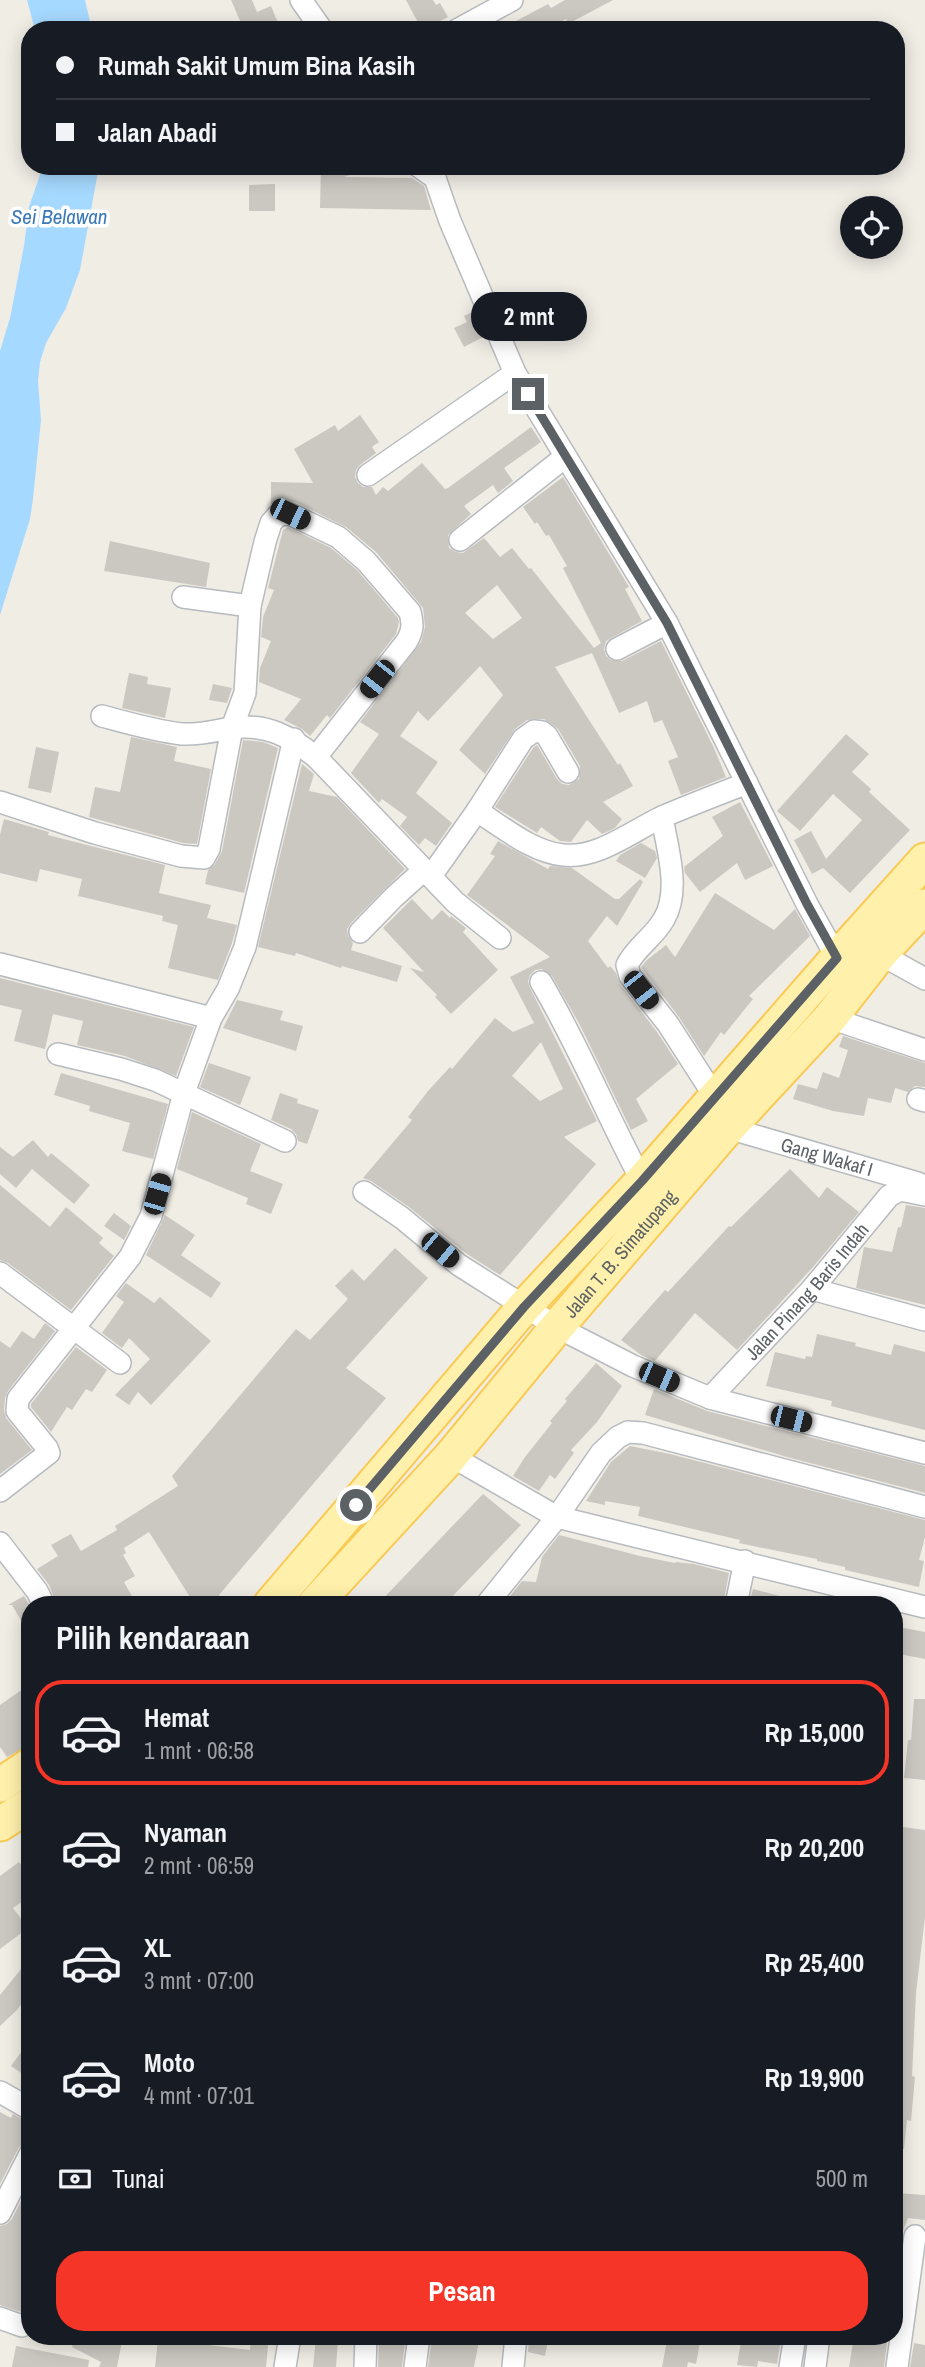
<!DOCTYPE html>
<html lang="id">
<head>
<meta charset="utf-8">
<style>
	:root { --surface:#171b24; --page:#242831; --text:#f1f3f6; --muted:#9ea1a6; --line:#363941; --accent:#f43527 }
	body { margin:0; font-family:"Archivo Narrow",sans-serif; background:var(--page); color:var(--text); height:100vh; display:flex; flex-direction:column; font-size:26px; white-space:nowrap }
	* { box-sizing:border-box; margin:0 }
	p { font-size:23px; color:var(--muted) }
	.icon { flex:none; width:38px; height:38px; fill:none; stroke:currentColor; stroke-width:2; stroke-linecap:round; stroke-linejoin:round }
	.map { position:relative; flex:1; overflow:hidden }
	.sheet { position:absolute; left:21px; top:1596px; width:882px; height:749px; display:flex; flex-direction:column; background:var(--surface); border-radius:28px; box-shadow:0 4px 18px #0003 }
	.sheet>* { flex:none }
	.top-card { position:absolute; left:21px; top:21px; width:884px; height:154px; border-radius:28px; box-shadow:0 4px 18px #0003; display:grid; align-content:center; height:154px; padding:0 35px; background:var(--surface) }
	.buttons { position:absolute; left:840px; top:196px; display:grid; gap:14px }
	.buttons a { display:grid; place-items:center; width:63px; height:63px; border-radius:50%; background:var(--surface); box-shadow:0 4px 18px #0003; font-size:35px }
	.end { position:absolute; width:32px; height:32px; margin:-16px; border:9px solid #5c6166; background:#fff; box-shadow:0 0 0 4px #fff }
	.from { border-radius:50% }
	.bubble { position:absolute; height:49px; border-radius:24px; background:var(--surface); box-shadow:0 4px 18px #0003; font-size:23px; font-weight:700; line-height:49px; text-align:center }
	.car { position:absolute; width:21px; height:42px; margin:-21px -10px; border-radius:9px; box-shadow:0 0 5px 2px #0007; background:linear-gradient(#222 24%,#8ab4d8 0 40%,#222 0 76%,#8ab4d8 0 86%,#222 0) }
	.top-card b { display:flex; align-items:center; gap:24px; height:66px; font-size:26px }
	.top-card b+b { border-top:2px solid var(--line) }
	.top-card i { width:18px; height:18px; background:var(--text) }
	ul { padding:0; list-style:none }
	li { display:flex; align-items:center; gap:21px; height:105px; margin:0 14px 10px; padding:0 21px; border:4px solid transparent; border-radius:28px }
	li div { flex:1 }
	li b { display:block; font-size:26px }
	li em { font-style:normal; font-weight:700 }
	li.on { border-color:var(--accent) }
	li>.icon { width:63px; height:63px; stroke-width:1.5 }
	h2 { padding:0 35px; font-size:32px; line-height:84px }
	.pay { display:flex; align-items:center; gap:18px; height:77px; padding:0 35px; font-size:26px }
	.pay p { margin-inline-start:auto }
	.action { display:flex; gap:14px; margin-top:auto; padding:14px 35px }
	.action a { flex:1; height:80px; border-radius:28px; background:var(--accent); color:#fff; font-size:28px; font-weight:700; line-height:80px; text-align:center }
	.map>svg:first-child { display:block }
</style>
</head>
<body>
<div class="map">
<svg width="925" height="2367" viewBox="0 0 925 2367">
	<rect width="100%" height="100%" fill="#f0ede5"/>
	<path fill="#a6d9ff" d="M27 0H85L92 30H35Z
		M43 166H99L80 270 66 308 46 343 40 362 38 381 41 420 33 499 30 519 0 615V351L10 318 24 246 29 207Z"/>
	<path fill="#cbc8c2" fill-rule="evenodd" d="M231 0H252L257 12 271 6 281 30H244Z
		M406 0H433L436 5 440 3 448 17 422 30Z
		M565 0H613L568 24 566 19 546 30H499L548 4 551 8Z
		M321 166H366L367 169 344 177 412 178 424 186 431 210 320 208Z
		M275 184V211H249V185Z
		M474 311 485 336 464 347 454 328 467 322 464 316Z
		M360 415 379 442 372 447 376 453 360 465 356 470 355 477 358 483 363 487H372L376 495 383 487 388 491 422 463 445 489 448 488 531 427 541 442 504 468 513 481 498 493 493 485 464 506 471 514 448 535 449 548 456 552 463 553 484 538 500 557 512 548 529 569 531 568 594 648 601 643 563 568 567 566 549 535 546 536 537 522 535 524 523 507 563 477 629 587 625 589 642 621 606 641 604 649 606 656 611 660 622 661 661 641 714 748 726 777 681 795 668 761 678 757 662 720 654 723 647 701 619 713 592 653 555 667 618 765 620 763 633 786 603 802 622 819 615 828 609 831 602 834 587 820 571 842 560 841 541 827 537 833 495 807 533 748 537 745 557 779 562 784 569 785 579 779 580 766 558 729 544 719 527 720 515 729 485 774 459 750 503 695 480 666 428 721 418 711 400 736 438 762 416 793 452 823 436 846 425 838 419 845 400 826 407 817 382 799 379 803 351 773 379 734 360 722 421 642 425 627 423 608 376 552 346 527 295 502 271 504V482L313 483 294 449 335 425 338 431ZM497 585 522 618 493 639 465 613Z
		M288 527 331 548 357 570 398 618 399 622 396 634 330 718 327 715 310 736 302 729 284 720 301 699 259 682 260 668 271 641 261 637 263 617 274 590 268 588 283 530Z
		M110 541 210 563 206 587 104 571Z
		M129 673 148 677 147 684 171 688 165 718 122 708Z
		M213 684 232 688 227 703 209 700Z
		M846 734 869 754 852 772 871 789 869 792 910 830 850 893 823 868 812 874 794 840 811 831 826 859 862 820 833 794 800 831 777 811Z
		M131 737 177 747 174 761 211 769 197 844 183 843 89 817 95 787 120 792Z
		M243 740 263 742 278 748 244 893 205 884 208 870 215 864 222 851Z
		M36 747 59 752 51 793 28 788Z
		M302 764 314 774 309 791 337 797 405 869 351 923 347 929 348 936 353 943 351 950 402 966 397 982 342 966 341 968 296 953 295 956 258 947Z
		M740 802 773 866 745 880 737 863 700 892 685 873 684 867 723 836 712 817Z
		M4 819 49 832 48 835 165 865 159 893 211 905 207 918 237 925 232 943 218 980 168 968 178 925 162 921 163 916 78 896 82 879 40 869 37 882 0 873V835Z
		M498 841 548 869 550 866 572 868 615 899H619L640 879 643 882 617 926 607 916 588 941 608 968 610 966 616 973 620 984 657 1032 678 1064 636 1099 648 1121 631 1130 580 1025 552 976 542 969 535 970 530 975 528 981 530 988 597 1121 564 1137 596 1164 500 1275 467 1254 409 1207 371 1181 363 1178 412 1120 408 1117 428 1091 450 1067 452 1069 495 1018 513 1032 534 1023 510 977 550 957 467 895 495 856 490 854ZM541 1042 563 1089 540 1101 512 1076Z
		M641 843 655 851 657 858 645 878 616 861 620 855Z
		M715 893 774 930 795 909 810 936 749 996 753 999 724 1035 721 1032 704 1056 679 1017 641 967 647 960 666 945 675 957Z
		M412 899 432 920 442 910 450 918 451 916 466 928 463 932 498 970 451 1014 435 997 437 995 410 968 424 972 383 928Z
		M0 978 194 1027 176 1076 125 1056 77 1045 83 1021 53 1014 45 1049 14 1041 22 1010 0 1005Z
		M237 1000 283 1011 280 1020 303 1026 296 1051 223 1028Z
		M843 1036 925 1063V1087L915 1086 908 1092 895 1088 891 1103 868 1098 864 1116 833 1111 793 1099 798 1084 817 1089 823 1072 839 1078 848 1050 839 1047Z
		M209 1063 251 1077 240 1105 200 1087Z
		M61 1073 168 1104 153 1159 122 1151 130 1123 89 1111 90 1106 54 1095Z
		M280 1093 298 1099 297 1103 319 1110 307 1144 298 1141 296 1134 291 1129 271 1120Z
		M192 1112 261 1144 250 1171 283 1184 271 1214 246 1204 248 1198 177 1169Z
		M33 1140 48 1157 51 1153 90 1185 74 1204 32 1169 16 1188 0 1174V1147L13 1157Z
		M790 1169 819 1198 827 1187 859 1212 813 1267 737 1350 695 1313 655 1361 641 1355 621 1340 665 1290 668 1292 729 1226 731 1227Z
		M0 1185 50 1227 66 1207 103 1238 99 1243 114 1256 71 1310 8 1263 0 1260Z
		M906 1205 925 1208V1305L856 1288 864 1247 892 1252 898 1227H901Z
		M114 1213 131 1226 124 1240 104 1226Z
		M165 1215 195 1235 181 1255 221 1283 211 1298 146 1255Z
		M395 1248 428 1278 346 1368 386 1398 219 1595 225 1605H195L149 1532 124 1548 126 1553 123 1555 135 1576 124 1582 137 1605H57L49 1585 37 1569 58 1556 51 1545 71 1534 81 1551 117 1530 115 1526 178 1486 172 1476 296 1329 310 1340 348 1299 335 1286 352 1269 364 1281Z
		M126 1283 154 1303 160 1297 211 1341 151 1405 138 1392 129 1405 115 1395 150 1359 129 1338 122 1348 102 1333 124 1302 116 1296Z
		M45 1323 55 1331 8 1391 5 1398 4 1410 6 1418 32 1450 0 1474V1341L10 1348 22 1331 34 1339Z
		M817 1334 856 1343 855 1346 891 1355 894 1344 925 1352V1430L831 1406 832 1401 766 1386 775 1352 805 1359 806 1356 812 1357Z
		M76 1347 107 1370 92 1392 86 1389 72 1410 67 1407 51 1432 31 1407V1404Z
		M596 1363 622 1386 597 1422 571 1450 574 1453 555 1479 550 1475 539 1491 513 1476 525 1457 552 1423 550 1421 567 1401 565 1399Z
		M654 1389 707 1411 925 1466V1493L787 1457 645 1415Z
		M630 1446 670 1454 925 1520V1537L919 1560 924 1561 919 1587 845 1570V1567L817 1561V1559L739 1543 740 1540 638 1516 640 1507 605 1501V1505L586 1501 611 1462Z
		M483 1494 521 1525 444 1605H377Z
		M559 1535 640 1556 675 1563 676 1562 694 1564 729 1573 723 1605H506L507 1600 522 1581 536 1582 542 1557Z
		M753 1589 795 1600V1605H749Z
		M24 1596 30 1606V1636L12 1605H8Z
		M894 1626 925 1632V1659L894 1653Z
		M30 1684V1744L7 1757 0 1747V1705Z
		M914 1699H925V1780L904 1778 908 1740H911Z
		M903 1827 925 1830V1917L916 1993 912 2076 915 2077 911 2121 907 2120 904 2149H894V1888Z
		M19 1862 24 1869 30 1865V1896L13 1908 28 1928 0 1949V1876Z
		M30 1958V1992L17 2010 0 2026V1995Z
		M30 2040V2079L11 2066Z
		M0 2112 11 2118 13 2114 26 2121 24 2126 30 2130V2141L19 2147 0 2184Z
		M30 2183V2302L24 2313 0 2305V2226L7 2224 12 2219Z
		M894 2193 925 2195V2220L908 2218 902 2234 899 2254H894Z
		M74 2336H123L117 2367H99L101 2362 72 2347Z
		M251 2336H269L266 2367H155L158 2339 250 2350Z
		M379 2336H406L402 2367H378Z
		M432 2336H480L474 2367H428Z
		M529 2336H549L545 2356 528 2352Z
		M668 2336H701L696 2364 688 2362 687 2367H662Z
		M742 2336 781 2339 777 2364 758 2361 757 2367 737 2365Z
		M854 2336H888L884 2367H849Z
		M316 2338 338 2340 336 2367H313Z
		M914 2343 925 2345V2367H910Z
		M16 2346 89 2360 88 2367H12Z"/>
	<g fill="none" stroke-linecap="round" stroke-linejoin="round">
		<g stroke="#b7bbbf" stroke-width="24">
			<g id="minor">
				<path d="M301 0 322 30"/>
				<path d="M457 30 512 0"/>
				<path d="M418 166 435 178 450 221 515 373 667 623 807 904 837 958"/>
				<path d="M368 475 515 373"/>
				<path d="M460 540 565 457"/>
				<path d="M183 597 250 606"/>
				<path d="M617 649 667 623"/>
				<path d="M102 716C128 723 155 731 182 734 200 735 214 731 231 728 267 723 289 736 316 757L455 902 500 938"/>
				<path d="M0 802 95 833 181 856 204 858 209 849 232 728 245 693 250 606 265 542 271 523 278 515 290 514 338 537 366 561 410 612C413 624 413 630 407 641L316 757"/>
				<path d="M477 811C503 827 532 852 563 855 598 859 632 831 662 817 690 805 719 794 747 783"/>
				<path d="M662 817C667 848 681 890 664 919 655 936 636 947 627 965L630 976 668 1024 715 1097"/>
				<path d="M431 876 477 811 523 739 534 731 542 732 547 736 568 772"/>
				<path d="M360 932 394 897 424 870"/>
				<path d="M873 948 880 954 925 979"/>
				<path d="M0 964 211 1018"/>
				<path d="M541 982C579 1046 607 1116 642 1181"/>
				<path d="M830 1018 925 1050"/>
				<path d="M58 1054 121 1069 155 1080 285 1141"/>
				<path d="M918 1099 925 1101"/>
				<path id="s1" d="M728 1128 918 1183"/>
				<path d="M364 1192 402 1218 459 1265 557 1327 633 1366 710 1398 925 1453"/>
				<path d="M0 1273 120 1363"/>
				<path d="M812 1289 925 1320"/>
				<path id="s2" d="M710 1398 812 1289 889 1196 900 1190 925 1195"/>
				<path d="M451 1456 557 1517 925 1607"/>
				<path d="M0 1491 49 1453 47 1448 17 1411 18 1399 130 1257 151 1216 184 1093 211 1018 228 989 245 947 294 739"/>
				<path d="M0 1543 37 1591 44 1605"/>
				<path d="M486 1605 557 1517 601 1453 618 1437 628 1432 643 1433 925 1507"/>
				<path d="M736 1605 745 1561"/>
				<path d="M0 2092 30 2109"/>
				<path d="M0 2213 30 2154"/>
				<path d="M0 2318 22 2326"/>
				<path d="M285 2367 290 2336"/>
				<path d="M365 2367 366 2336"/>
				<path d="M415 2367 419 2336"/>
				<path d="M513 2367 516 2336"/>
				<path d="M790 2367 795 2336"/>
				<path d="M815 2367 819 2336"/>
				<path d="M897 2367 915 2236"/>
			</g>
		</g>
		<g stroke="#faca54" stroke-width="37">
			<g id="primary">
				<path d="M270 1605 524 1307 642 1181 837 958 925 860"/>
				<path id="s3" d="M314 1605 451 1456 557 1327 728 1128 830 1018 880 954 925 906"/>
				<path d="M0 1785 30 1765"/>
				<path d="M0 1824 30 1805"/>
			</g>
		</g>
		<use href="#minor" stroke="#fff" stroke-width="21"/>
		<use href="#primary" stroke="#fff1ab" stroke-width="33"/>
	</g>
	<g fill="none" stroke-linecap="round" stroke-linejoin="round">
		<path stroke="#5c6166" stroke-width="9" d="M356 1505 524 1307 642 1181 837 958 807 904 667 623 528 394"/>
	</g>
	<g text-anchor="middle" dominant-baseline="central" stroke-width="7" stroke-linejoin="round" paint-order="stroke">
		<g font-size="19" fill="#5c6166" stroke="#fff">
			<text stroke="none"><textPath href="#s1" startOffset="103">Gang Wakaf I</textPath></text>
			<text stroke="none"><textPath href="#s3" startOffset="466">Jalan T. B. Simatupang</textPath></text>
			<text stroke="none"><textPath href="#s2" startOffset="144">Jalan Pinang Baris Indah</textPath></text>
		</g>
		<g font-size="21" font-style="italic" fill="#3b79b8" stroke="#fff">
			<text x="59" y="216">Sei Belawan</text>
		</g>
	</g>
</svg>
<div class="buttons">
<a><svg class="icon" aria-label="locate" viewBox="0 0 24 24"><circle cx="12" cy="12" r="6"/><path d="M12 2v4M12 18v4M2 12h4M18 12h4"/></svg></a>
</div>
<i class="end from" style="left:356px;top:1505px"></i>
<i class="end" style="left:528px;top:394px"></i>
<div class="bubble" style="left:471px;top:292px;width:116px">2 mnt</div>
<i class="car" style="left:290px;top:514px;rotate:116deg"></i>
<i class="car" style="left:377px;top:679px;rotate:218deg"></i>
<i class="car" style="left:641px;top:990px;rotate:142deg"></i>
<i class="car" style="left:157px;top:1194px;rotate:16deg"></i>
<i class="car" style="left:440px;top:1250px;rotate:130deg"></i>
<i class="car" style="left:659px;top:1377px;rotate:113deg"></i>
<i class="car" style="left:791px;top:1419px;rotate:104deg"></i>
<div class="top-card">
<b><i class="from"></i>Rumah Sakit Umum Bina Kasih</b>
<b><i></i>Jalan Abadi</b>
</div>
<section class="sheet">
<h2>Pilih kendaraan</h2>
<ul>
<li class="on"><svg class="icon" aria-label="car" viewBox="0 0 24 24"><path d="M5 17H2v-5l4-1 3-4h7l3 4 3 1v5h-3M9 17h6M6 11h13"/><circle cx="7" cy="17" r="2"/><circle cx="17" cy="17" r="2"/></svg><div><b>Hemat</b><p>1 mnt · 06:58</p></div><em>Rp 15,000</em></li>
<li><svg class="icon" aria-label="car" viewBox="0 0 24 24"><path d="M5 17H2v-5l4-1 3-4h7l3 4 3 1v5h-3M9 17h6M6 11h13"/><circle cx="7" cy="17" r="2"/><circle cx="17" cy="17" r="2"/></svg><div><b>Nyaman</b><p>2 mnt · 06:59</p></div><em>Rp 20,200</em></li>
<li><svg class="icon" aria-label="car" viewBox="0 0 24 24"><path d="M5 17H2v-5l4-1 3-4h7l3 4 3 1v5h-3M9 17h6M6 11h13"/><circle cx="7" cy="17" r="2"/><circle cx="17" cy="17" r="2"/></svg><div><b>XL</b><p>3 mnt · 07:00</p></div><em>Rp 25,400</em></li>
<li><svg class="icon" aria-label="car" viewBox="0 0 24 24"><path d="M5 17H2v-5l4-1 3-4h7l3 4 3 1v5h-3M9 17h6M6 11h13"/><circle cx="7" cy="17" r="2"/><circle cx="17" cy="17" r="2"/></svg><div><b>Moto</b><p>4 mnt · 07:01</p></div><em>Rp 19,900</em></li>
</ul>
<div class="pay"><svg class="icon" aria-label="cash" viewBox="0 0 24 24"><path d="M3 7h18v10H3z"/><circle cx="12" cy="12" r="2"/></svg>Tunai<p>500 m</p></div>
<div class="action"><a>Pesan</a></div>
</section>
</div>
</body>
</html>
